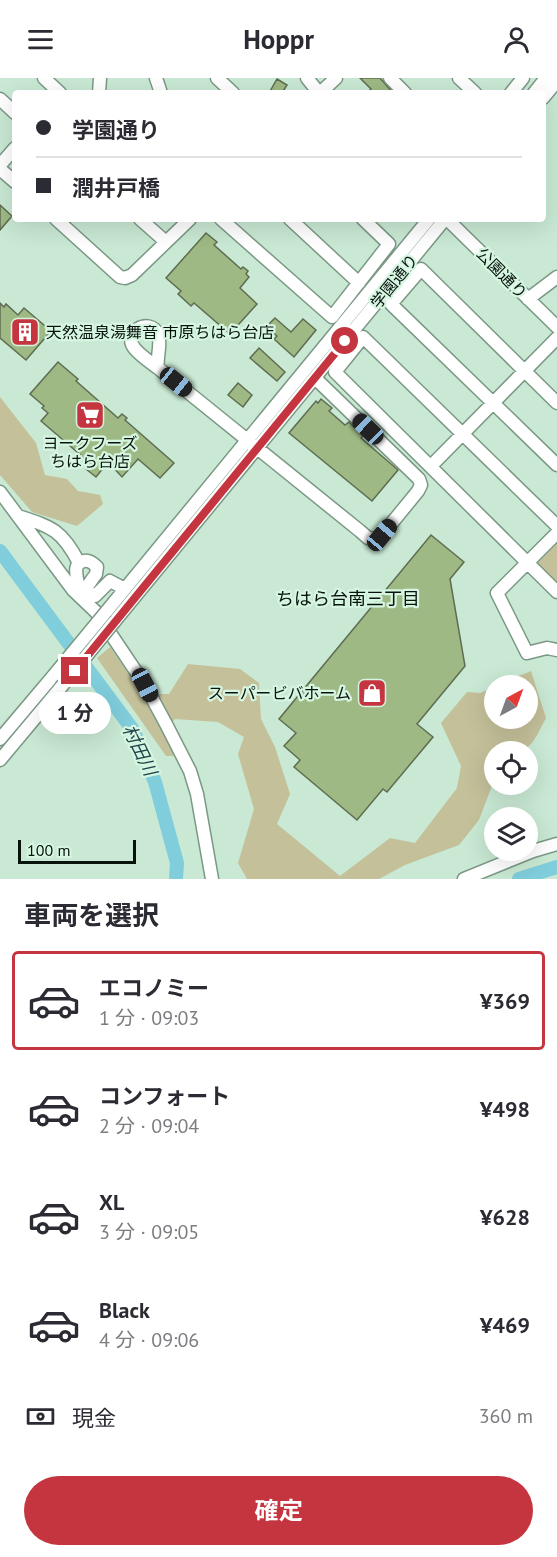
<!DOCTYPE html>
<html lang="ja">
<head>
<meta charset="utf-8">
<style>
	:root { --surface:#fff; --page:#f2f2f3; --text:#2b2b33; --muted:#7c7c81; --line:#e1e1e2; --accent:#c5353f }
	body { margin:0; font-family:"PT Sans","Noto Sans JP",sans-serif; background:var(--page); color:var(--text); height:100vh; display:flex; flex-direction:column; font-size:22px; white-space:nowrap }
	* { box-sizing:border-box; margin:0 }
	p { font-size:20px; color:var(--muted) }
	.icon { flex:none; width:33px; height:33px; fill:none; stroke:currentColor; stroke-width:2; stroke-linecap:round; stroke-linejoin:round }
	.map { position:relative; height:801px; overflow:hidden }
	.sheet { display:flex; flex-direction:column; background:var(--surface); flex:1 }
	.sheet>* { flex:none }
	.hud { position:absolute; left:12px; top:12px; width:534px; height:132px; border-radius:6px; box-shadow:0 6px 24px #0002; display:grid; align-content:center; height:132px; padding:0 24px; background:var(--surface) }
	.needle { width:39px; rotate:41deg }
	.controls { position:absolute; left:484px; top:597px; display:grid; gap:12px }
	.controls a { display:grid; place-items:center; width:54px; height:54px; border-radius:50%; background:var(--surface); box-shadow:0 6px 24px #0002; font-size:30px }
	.scale { position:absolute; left:18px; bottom:15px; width:118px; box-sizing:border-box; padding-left:6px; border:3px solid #08130c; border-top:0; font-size:16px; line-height:21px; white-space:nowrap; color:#08130c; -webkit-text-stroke:4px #d6f6e1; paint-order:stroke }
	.end { position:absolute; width:27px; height:27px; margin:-14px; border:8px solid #c5353f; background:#fff; box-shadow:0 0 0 3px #fff }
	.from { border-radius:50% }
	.bubble { position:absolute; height:42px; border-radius:21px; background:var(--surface); box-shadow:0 6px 24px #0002; font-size:20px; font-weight:700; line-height:42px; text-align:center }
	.car { position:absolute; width:18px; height:36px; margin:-18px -9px; border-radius:8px; box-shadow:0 0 4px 2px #0007; background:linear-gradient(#222 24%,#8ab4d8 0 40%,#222 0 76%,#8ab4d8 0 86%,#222 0) }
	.hud b { display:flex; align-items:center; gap:21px; height:57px; font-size:22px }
	.hud b+b { border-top:2px solid var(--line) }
	.hud i { width:15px; height:15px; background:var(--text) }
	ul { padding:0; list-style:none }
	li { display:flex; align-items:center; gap:18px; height:99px; margin:0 12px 9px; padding:0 12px; border:3px solid transparent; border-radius:6px }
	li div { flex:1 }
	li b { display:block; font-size:22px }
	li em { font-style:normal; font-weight:700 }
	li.selected { border-color:var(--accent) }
	li>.icon { width:54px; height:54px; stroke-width:1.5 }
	h2 { padding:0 24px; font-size:27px; line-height:72px }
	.pay { display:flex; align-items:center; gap:15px; height:66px; padding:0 24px; font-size:22px }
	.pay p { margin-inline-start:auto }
	.action { display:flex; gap:12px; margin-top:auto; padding:12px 24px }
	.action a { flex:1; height:69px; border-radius:36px; background:var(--accent); color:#fff; font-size:24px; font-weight:700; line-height:69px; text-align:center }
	header { display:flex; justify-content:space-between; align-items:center; height:78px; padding:0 24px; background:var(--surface); font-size:27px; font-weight:700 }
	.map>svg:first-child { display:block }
</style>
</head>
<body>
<header><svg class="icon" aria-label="menu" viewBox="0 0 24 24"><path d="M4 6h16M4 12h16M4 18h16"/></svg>Hoppr<svg class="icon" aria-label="person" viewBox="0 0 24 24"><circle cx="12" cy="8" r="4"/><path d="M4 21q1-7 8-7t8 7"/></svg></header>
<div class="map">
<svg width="557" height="801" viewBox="0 0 557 801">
	<rect width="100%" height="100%" fill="#c9e9d4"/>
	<path fill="#c4c09a" d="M0 319 36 365 45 397 67 401 78 413 100 417 103 426 77 448 32 434 0 397Z
		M557 455V514L528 485Z
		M110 569 142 616H169L188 586 240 591 259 605 261 641 275 669 290 716 277 746 340 798 390 760 415 765 457 710 461 688 441 645 467 614 480 615 495 609V640H528V608L497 607 531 593 546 640C529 672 532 673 495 674V700L479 742 459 767 405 787 379 801H247L238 785 254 731 238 676 244 659 218 644 175 641 164 653 174 678H166L97 580Z"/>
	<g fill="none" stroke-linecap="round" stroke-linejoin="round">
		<path stroke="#80cddb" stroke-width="14" d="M0 473 133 652 155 704 177 785 176 801
			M519 801 557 789"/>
	</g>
	<path fill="#9eb984" stroke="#5f6c52" stroke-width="1.5" d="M360 0H380L393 15H367L371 11Z
		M277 1 287 7 282 15H269Z
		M0 127 12 138 0 152Z
		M206 155 217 164 214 167 241 191 243 189 248 193 246 196 249 199 240 210 257 226 230 256 194 225 191 228 178 216 181 213 166 200Z
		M0 225 4 229 6 226 18 237 24 230 51 253 26 282 0 260Z
		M275 240 291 254 303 241 316 252 294 279 274 261 277 258 266 249Z
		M259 270 285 294 277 303 250 280Z
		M58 284 78 301 76 303 118 340 122 336 127 340 125 342 174 385 160 400 138 381 122 399 108 384 96 399 86 391 91 386 41 343 48 335 42 330 44 328 30 316Z
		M238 305 252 317 243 329 228 317Z
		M321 321 332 330 329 333 345 347 349 344 363 358 361 360 398 392 372 423 289 355 316 323 318 325Z
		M431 457 464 484 450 501 465 588 417 646 433 659 387 714 383 711 357 742 294 689 300 682 284 668 296 655 279 641Z"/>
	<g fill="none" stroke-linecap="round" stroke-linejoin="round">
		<g stroke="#7b9885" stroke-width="15">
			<path id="minor" d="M44 0 60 15
				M156 0 161 15
				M217 0 233 15
				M307 0 319 15
				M390 0 405 15
				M459 0 475 15
				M99 15 100 0
				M320 15 336 0
				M511 15 523 0
				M534 15 546 0
				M543 20 557 3
				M0 21 15 35
				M0 87 15 70
				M0 91 15 104
				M56 141 120 199 125 200 132 197 190 141
				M140 141 166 164
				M221 141 332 239 389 166 363 141
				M290 141 359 205
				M447 141 557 249
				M528 221 557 199
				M158 290C156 280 162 266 158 256 149 238 121 255 135 271 141 278 150 284 158 290L360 453 368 460 375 461 382 457 418 413 421 407 419 401 315 300
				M557 325 421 191 391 226 557 387
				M431 388 557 260
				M0 414 73 512 96 534 145 607 166 646 190 693 197 716 212 801
				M18 438C52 449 62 452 79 485
				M557 448 363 259 335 294 557 514
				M557 455 497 515 527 575 547 570 557 572
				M73 512 78 509C78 500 71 485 84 483 89 482 93 485 97 489L96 496 86 510 91 517 95 518 110 503 125 511
				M106 534 429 141
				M114 544 445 141
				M0 661 54 597
				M0 682 61 609
				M464 801 533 773 557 766"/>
		</g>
		<use href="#minor" stroke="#fff" stroke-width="12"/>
		<g stroke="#7b9885" stroke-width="15" stroke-linecap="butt">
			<path id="minor-bridge" d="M54 597 106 534
				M61 609 114 544"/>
		</g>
		<use href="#minor-bridge" stroke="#fff" stroke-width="12"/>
	</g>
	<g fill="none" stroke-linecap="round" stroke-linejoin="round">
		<path stroke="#c5353f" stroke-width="8" d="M75 593 345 263"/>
	</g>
	<defs>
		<g id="building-square" transform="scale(1.5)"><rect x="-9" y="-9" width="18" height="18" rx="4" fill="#c5353f" stroke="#d6f6e1"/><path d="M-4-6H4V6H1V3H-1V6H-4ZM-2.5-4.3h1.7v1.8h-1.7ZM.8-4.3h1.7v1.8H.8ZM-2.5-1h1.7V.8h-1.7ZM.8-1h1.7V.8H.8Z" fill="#fff"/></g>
		<g id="supermarket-square" transform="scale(1.5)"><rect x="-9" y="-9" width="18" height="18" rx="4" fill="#c5353f" stroke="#d6f6e1"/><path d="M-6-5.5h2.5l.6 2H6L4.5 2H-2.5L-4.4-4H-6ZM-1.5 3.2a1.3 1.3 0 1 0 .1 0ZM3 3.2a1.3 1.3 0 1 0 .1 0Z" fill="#fff"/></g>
		<g id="shop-square" transform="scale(1.5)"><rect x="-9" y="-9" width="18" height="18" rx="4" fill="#c5353f" stroke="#d6f6e1"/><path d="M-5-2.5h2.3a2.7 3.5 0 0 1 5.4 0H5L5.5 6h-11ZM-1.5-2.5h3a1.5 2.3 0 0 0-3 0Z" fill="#fff"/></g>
	</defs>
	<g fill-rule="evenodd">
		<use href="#building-square" x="25" y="254"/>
		<use href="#supermarket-square" x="90" y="337"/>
		<use href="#shop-square" x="372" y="615"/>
	</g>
	<g text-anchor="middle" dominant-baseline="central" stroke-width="4.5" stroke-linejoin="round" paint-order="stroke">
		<g font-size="16" fill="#08130c" stroke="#d6f6e1">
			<text transform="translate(502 195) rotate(45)">公園通り</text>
			<text transform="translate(394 203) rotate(-51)">学園通り</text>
		</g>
		<g font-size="16" fill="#08130c" stroke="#d6f6e1" text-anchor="start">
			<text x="46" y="254">天然温泉湯舞音 市原ちはら台店</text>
			<text x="90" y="365" text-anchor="middle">ヨークフーズ<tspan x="90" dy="18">ちはら台店</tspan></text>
			<text x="351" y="615" text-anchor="end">スーパービバホーム</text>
		</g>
		<g font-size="18" fill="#08130c" stroke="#d6f6e1">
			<text x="348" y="520">ちはら台南三丁目</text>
		</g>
		<g font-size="18" font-style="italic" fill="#20454c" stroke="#d6f6e1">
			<text transform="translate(140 672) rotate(64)">村田川</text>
		</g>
	</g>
</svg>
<div class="controls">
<a><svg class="needle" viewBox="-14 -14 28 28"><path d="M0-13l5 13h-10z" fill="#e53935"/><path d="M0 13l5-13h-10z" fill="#7c7c81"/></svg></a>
<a><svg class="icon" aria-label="locate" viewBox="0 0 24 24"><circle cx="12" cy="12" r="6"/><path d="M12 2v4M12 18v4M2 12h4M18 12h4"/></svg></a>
<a><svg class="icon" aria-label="layers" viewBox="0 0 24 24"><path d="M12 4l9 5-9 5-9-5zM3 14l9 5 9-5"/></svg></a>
</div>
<div class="scale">100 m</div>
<i class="end from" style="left:345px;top:263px"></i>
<i class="end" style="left:75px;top:593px"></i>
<div class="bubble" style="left:39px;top:614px;width:72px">1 分</div>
<i class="car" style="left:176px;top:304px;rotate:129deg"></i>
<i class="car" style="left:368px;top:351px;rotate:314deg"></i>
<i class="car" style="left:382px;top:457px;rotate:40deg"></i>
<i class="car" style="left:145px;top:607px;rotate:152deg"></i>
<div class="hud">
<b><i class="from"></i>学園通り</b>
<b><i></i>潤井戸橋</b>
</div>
</div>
<section class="sheet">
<h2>車両を選択</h2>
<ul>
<li class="selected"><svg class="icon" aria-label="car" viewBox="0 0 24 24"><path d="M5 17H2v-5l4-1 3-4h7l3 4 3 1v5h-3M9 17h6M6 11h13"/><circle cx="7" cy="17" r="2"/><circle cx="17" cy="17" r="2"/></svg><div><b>エコノミー</b><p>1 分 · 09:03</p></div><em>¥369</em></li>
<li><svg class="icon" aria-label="car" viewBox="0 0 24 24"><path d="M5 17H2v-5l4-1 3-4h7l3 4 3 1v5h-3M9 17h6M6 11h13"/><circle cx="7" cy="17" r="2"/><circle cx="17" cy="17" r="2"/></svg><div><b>コンフォート</b><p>2 分 · 09:04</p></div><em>¥498</em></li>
<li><svg class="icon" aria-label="car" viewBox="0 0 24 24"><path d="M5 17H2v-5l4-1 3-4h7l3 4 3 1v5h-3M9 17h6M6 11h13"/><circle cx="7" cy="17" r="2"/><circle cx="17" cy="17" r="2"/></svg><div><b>XL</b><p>3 分 · 09:05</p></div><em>¥628</em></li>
<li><svg class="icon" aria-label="car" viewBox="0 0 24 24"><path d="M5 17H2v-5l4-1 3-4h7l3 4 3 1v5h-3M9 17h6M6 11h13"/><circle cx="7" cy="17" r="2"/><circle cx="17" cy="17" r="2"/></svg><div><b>Black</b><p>4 分 · 09:06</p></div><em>¥469</em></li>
</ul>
<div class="pay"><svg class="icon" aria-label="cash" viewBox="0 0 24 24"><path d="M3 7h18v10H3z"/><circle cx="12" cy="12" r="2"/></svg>現金<p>360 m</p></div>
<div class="action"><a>確定</a></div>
</section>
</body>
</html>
